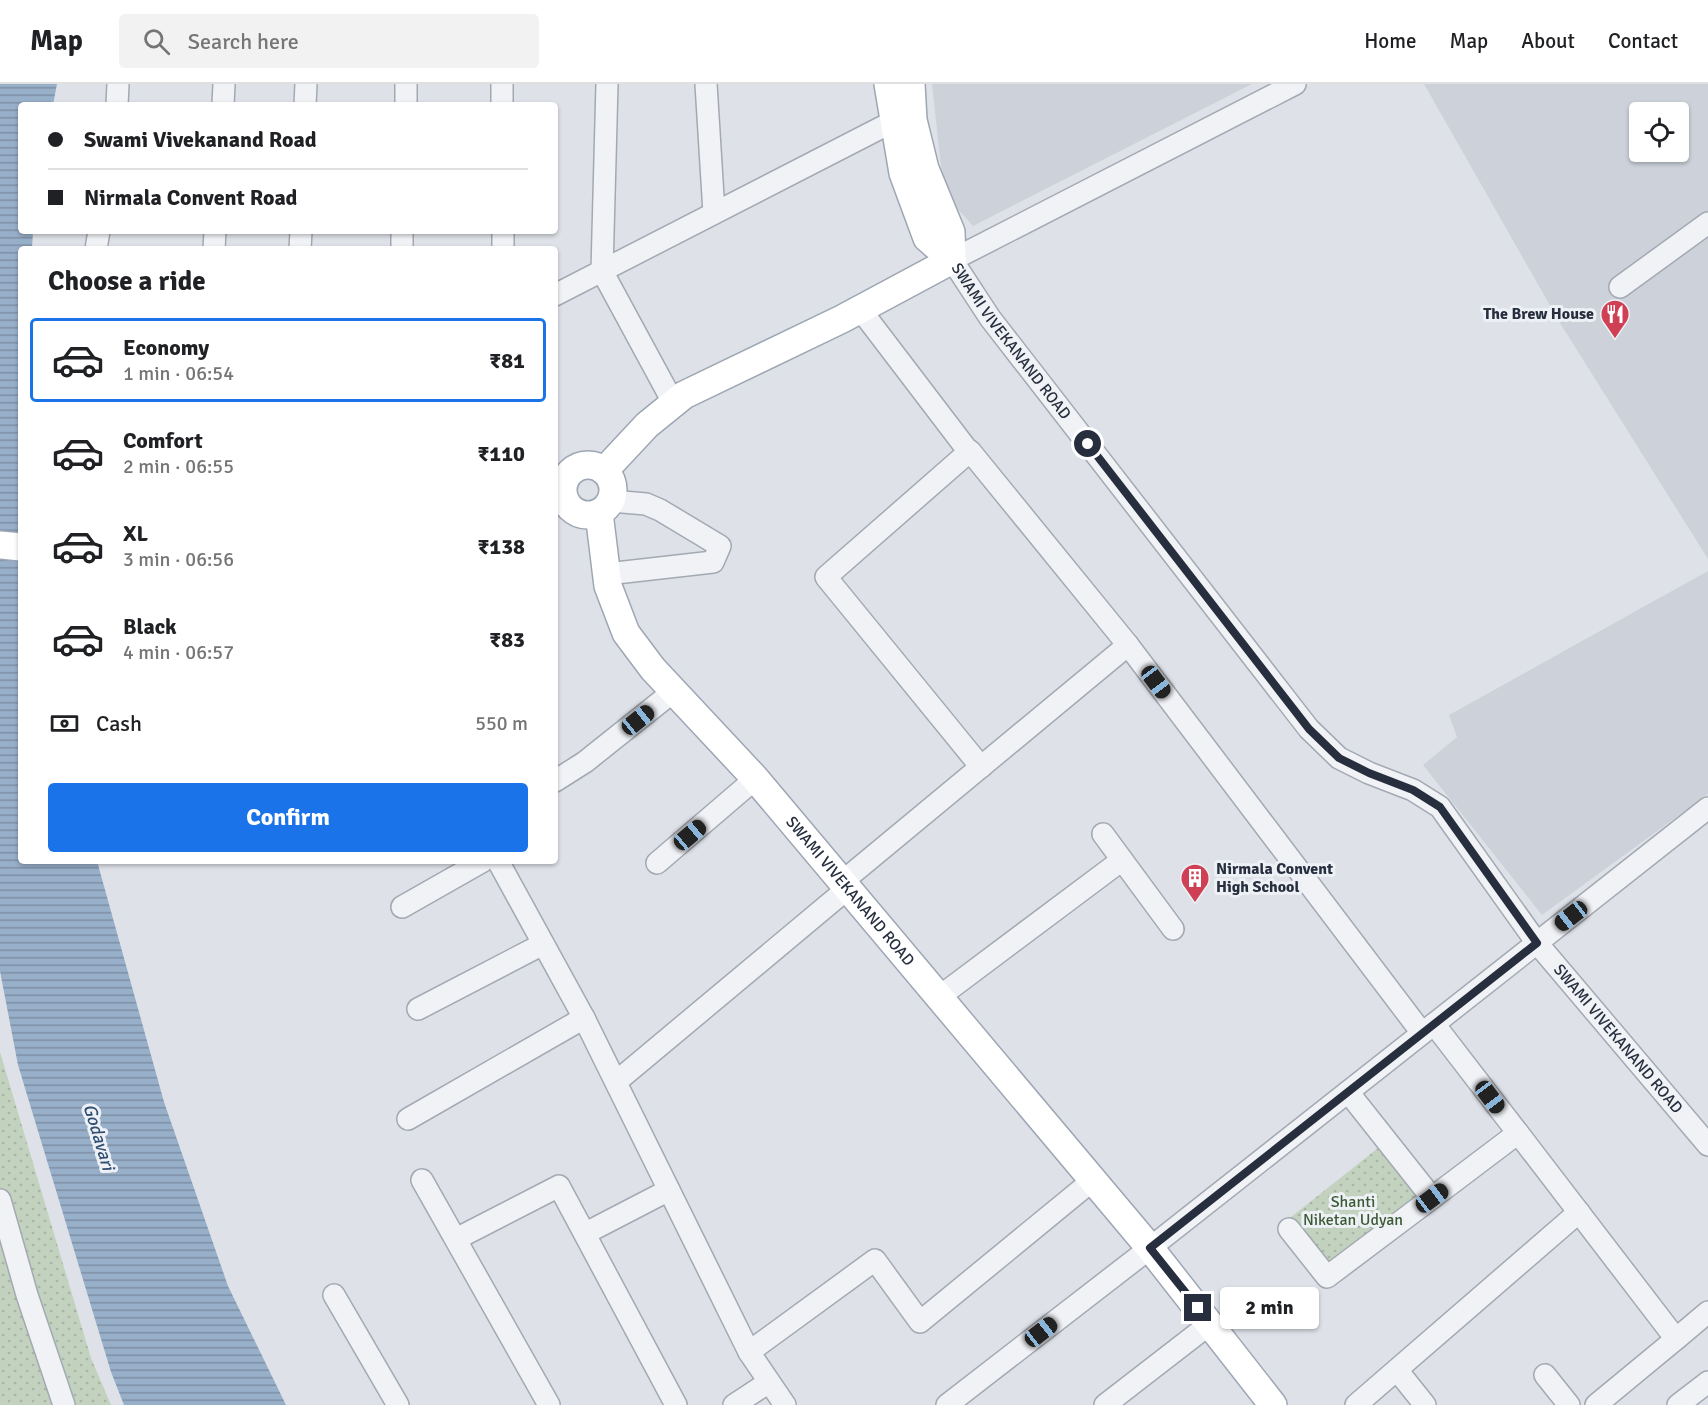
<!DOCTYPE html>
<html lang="en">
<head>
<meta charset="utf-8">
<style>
	:root { --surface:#fff; --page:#f2f2f2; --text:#202124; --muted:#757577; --line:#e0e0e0; --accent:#1a73e8 }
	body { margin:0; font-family:Signika,sans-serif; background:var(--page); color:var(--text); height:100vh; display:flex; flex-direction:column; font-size:22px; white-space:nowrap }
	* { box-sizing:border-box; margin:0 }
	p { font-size:20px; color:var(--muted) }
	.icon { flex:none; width:33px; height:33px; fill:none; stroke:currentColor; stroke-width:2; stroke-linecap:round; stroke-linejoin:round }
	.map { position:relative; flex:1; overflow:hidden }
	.sheet { position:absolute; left:18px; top:162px; width:540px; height:618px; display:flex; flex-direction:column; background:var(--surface); border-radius:6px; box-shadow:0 2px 4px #0004 }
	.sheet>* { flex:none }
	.banner { position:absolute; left:18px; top:18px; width:540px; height:132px; border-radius:6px; box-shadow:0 2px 4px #0004; display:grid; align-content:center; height:132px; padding:0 30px; background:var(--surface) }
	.buttons { position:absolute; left:1629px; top:18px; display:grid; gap:12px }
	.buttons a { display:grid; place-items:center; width:60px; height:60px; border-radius:6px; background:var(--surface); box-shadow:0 2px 4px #0004; font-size:30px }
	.end { position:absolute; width:27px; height:27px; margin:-14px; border:8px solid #272f3f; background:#fff; box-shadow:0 0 0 3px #fff }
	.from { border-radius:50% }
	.bubble { position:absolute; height:42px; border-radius:6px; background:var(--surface); box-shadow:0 2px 4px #0004; font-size:20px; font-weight:700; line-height:42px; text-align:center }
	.car { position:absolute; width:18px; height:36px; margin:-18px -9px; border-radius:8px; box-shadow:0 0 4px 2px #0007; background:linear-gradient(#222 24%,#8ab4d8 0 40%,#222 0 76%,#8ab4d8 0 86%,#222 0) }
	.banner b { display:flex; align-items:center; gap:21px; height:57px; font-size:22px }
	.banner b+b { border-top:2px solid var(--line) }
	.banner i { width:15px; height:15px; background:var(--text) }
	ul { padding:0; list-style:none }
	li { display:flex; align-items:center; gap:18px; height:84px; margin:0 12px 9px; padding:0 18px; border:3px solid transparent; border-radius:6px }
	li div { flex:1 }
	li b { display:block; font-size:22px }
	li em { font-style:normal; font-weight:700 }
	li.on { border-color:var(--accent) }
	li>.icon { width:54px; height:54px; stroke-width:1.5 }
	h2 { padding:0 30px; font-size:27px; line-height:72px }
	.pay { display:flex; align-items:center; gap:15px; height:66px; padding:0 30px; font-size:22px }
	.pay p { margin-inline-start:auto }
	.primary-button { display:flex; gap:12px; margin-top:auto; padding:12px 30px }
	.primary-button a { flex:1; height:69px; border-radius:6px; background:var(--accent); color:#fff; font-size:24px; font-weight:700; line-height:69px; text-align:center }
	header { display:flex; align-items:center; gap:36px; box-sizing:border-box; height:84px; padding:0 30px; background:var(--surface); border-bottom:2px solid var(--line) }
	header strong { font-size:28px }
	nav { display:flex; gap:33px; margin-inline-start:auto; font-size:21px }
	.search { width:420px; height:54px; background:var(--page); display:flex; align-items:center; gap:15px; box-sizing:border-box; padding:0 21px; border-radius:6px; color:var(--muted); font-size:22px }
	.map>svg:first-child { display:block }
</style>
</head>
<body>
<header>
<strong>Map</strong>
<div class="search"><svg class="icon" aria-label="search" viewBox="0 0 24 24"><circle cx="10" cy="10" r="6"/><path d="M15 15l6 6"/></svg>Search here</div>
<nav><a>Home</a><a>Map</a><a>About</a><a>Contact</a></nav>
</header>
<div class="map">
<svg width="1708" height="1321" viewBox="0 0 1708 1321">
	<defs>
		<pattern id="park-dots" width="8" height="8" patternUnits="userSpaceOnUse" patternTransform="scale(1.5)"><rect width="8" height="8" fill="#c3d2bf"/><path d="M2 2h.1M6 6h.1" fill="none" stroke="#a8b5a5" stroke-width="1.8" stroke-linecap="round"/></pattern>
		<pattern id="water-rules" width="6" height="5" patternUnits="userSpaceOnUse" patternTransform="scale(1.5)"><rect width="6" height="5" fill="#98afc9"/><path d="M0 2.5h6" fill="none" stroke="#7c8fa5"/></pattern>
	</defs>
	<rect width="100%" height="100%" fill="#dee2e8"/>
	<path fill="#ccd1da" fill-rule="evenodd" d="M932 0H1252L973 142 944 110Z
		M1424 0H1708V475L1560 239ZM1640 28H1678V68H1640Z
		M1708 487V710L1542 831 1423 681 1457 653 1449 631Z"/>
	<path fill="url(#park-dots)" d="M0 968 91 1274 111 1321H0Z
		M1378 1064 1420 1117 1328 1190 1286 1137Z"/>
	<path fill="url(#water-rules)" d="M0 0H57L53 21H21V147H33L32 165H21V777H97L164 1018 228 1202 286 1321H124L111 1288 18 981 0 887Z"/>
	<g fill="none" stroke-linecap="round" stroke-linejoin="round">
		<g stroke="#a3a9b2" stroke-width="24">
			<g id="minor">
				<path d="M502 0V21"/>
				<path d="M607 0 602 187 674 320"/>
				<path d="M706 0 714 129"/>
				<path id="s1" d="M1295 0 952 176 990 234 1309 645 1339 674 1369 689 1413 706 1440 723 1537 859 1708 1061"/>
				<path d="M117 21 118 0"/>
				<path d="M223 21 224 0"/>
				<path d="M305 21 306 0"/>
				<path d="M406 21V0"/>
				<path d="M503 147V165"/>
				<path d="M96 165 99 147"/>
				<path d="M214 165 215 147"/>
				<path d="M300 165 301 147"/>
				<path d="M402 165V147"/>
				<path d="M1620 203 1708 139"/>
				<path d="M555 211 894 37H909"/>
				<path d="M860 225 969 368"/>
				<path d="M607 490 713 478 720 462 660 426 646 420 611 417"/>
				<path d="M981 683 826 493 970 367 1128 561"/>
				<path d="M555 697 585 678 674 607"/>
				<path d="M1103 750 1173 845"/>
				<path d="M498 777 584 934 749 1268 785 1321"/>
				<path d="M657 779 755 695"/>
				<path d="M842 798 1128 561 1422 949"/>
				<path d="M402 823 483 777"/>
				<path d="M939 913 1122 776"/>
				<path d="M418 925 543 860"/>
				<path d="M616 998 847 805"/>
				<path d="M408 1035 584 934"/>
				<path d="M1518 1049 1676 1255 1708 1228"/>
				<path d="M422 1096 549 1321"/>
				<path d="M1432 1114 1518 1049 1434 940"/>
				<path d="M0 1116 27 1211 64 1321"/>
				<path d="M1289 1145 1327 1193 1432 1114 1348 1008"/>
				<path d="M586 1149 669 1106"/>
				<path d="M456 1155 559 1102 676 1321"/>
				<path d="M334 1211 398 1321"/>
				<path d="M749 1268 875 1176 920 1238 1093 1096"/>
				<path d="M1397 1286 1425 1321"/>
				<path d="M1545 1291 1569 1321"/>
				<path d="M734 1321 769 1298"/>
				<path d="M947 1321 1150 1164 1708 724"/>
				<path d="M1105 1321 1211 1239"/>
				<path d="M1356 1321 1579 1128"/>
				<path d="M1596 1321 1676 1255"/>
				<path d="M1678 1321 1708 1298"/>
			</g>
		</g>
		<g stroke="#9da6b3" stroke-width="30">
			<g id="major">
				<path d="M888 0 903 89 927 154 952 176"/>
				<path d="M911 0 913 36 925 85 951 148 952 176"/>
				<circle cx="588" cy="406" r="25"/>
				<path d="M604 387 647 341 684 311 842 235 952 176"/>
				<path id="s2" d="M599 429 608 502 626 549 653 585 754 693 1150 1164 1273 1321"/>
				<path d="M0 461 21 463"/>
			</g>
		</g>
		<use href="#minor" stroke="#f0f2f6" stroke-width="21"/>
		<use href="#major" stroke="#fff" stroke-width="27"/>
	</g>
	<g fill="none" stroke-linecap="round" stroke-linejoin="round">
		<path stroke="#272f3f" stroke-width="8" d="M1088 360 1309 645 1339 674 1369 689 1413 706 1440 723 1537 859 1150 1164 1198 1224"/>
	</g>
	<defs>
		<g id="restaurant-pin" transform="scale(1.5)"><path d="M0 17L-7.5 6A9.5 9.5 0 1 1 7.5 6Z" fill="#cf4055" stroke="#edf1f5"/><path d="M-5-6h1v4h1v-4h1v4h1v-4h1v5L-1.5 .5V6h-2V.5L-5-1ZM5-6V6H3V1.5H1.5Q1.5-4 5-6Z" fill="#fff"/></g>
		<g id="building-pin" transform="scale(1.5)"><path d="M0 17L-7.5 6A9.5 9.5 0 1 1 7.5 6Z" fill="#cf4055" stroke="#edf1f5"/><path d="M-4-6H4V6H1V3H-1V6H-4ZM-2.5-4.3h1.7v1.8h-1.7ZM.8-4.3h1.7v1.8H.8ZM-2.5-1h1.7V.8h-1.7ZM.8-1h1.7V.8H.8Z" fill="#fff"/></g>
	</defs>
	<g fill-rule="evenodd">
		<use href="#restaurant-pin" x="1615" y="230"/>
		<use href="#building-pin" x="1195" y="794"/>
	</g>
	<g text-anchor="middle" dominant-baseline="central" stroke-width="6" stroke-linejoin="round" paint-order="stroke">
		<g font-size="16" font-weight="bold" fill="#272f3f" stroke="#edf1f5" text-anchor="end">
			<text x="1594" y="230">The Brew House</text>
			<text x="1216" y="785" text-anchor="start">Nirmala Convent<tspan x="1216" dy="18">High School</tspan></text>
		</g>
		<g font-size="16" fill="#272f3f" stroke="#edf1f5">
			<text stroke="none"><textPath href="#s1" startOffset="486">SWAMI VIVEKANAND ROAD</textPath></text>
			<text stroke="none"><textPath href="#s2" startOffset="466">SWAMI VIVEKANAND ROAD</textPath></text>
			<text stroke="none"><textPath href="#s1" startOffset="1422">SWAMI VIVEKANAND ROAD</textPath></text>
		</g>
		<g font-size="16" fill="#3b5a34" stroke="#edf1f5">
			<text x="1353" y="1118">Shanti<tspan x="1353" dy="18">Niketan Udyan</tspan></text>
		</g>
		<g font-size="18" font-style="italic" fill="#314e73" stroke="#edf1f5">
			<text transform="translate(99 1053) rotate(73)">Godavari</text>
		</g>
	</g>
</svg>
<div class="buttons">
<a><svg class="icon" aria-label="locate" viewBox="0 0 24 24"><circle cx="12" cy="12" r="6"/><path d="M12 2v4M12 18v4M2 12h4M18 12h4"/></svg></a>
</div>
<i class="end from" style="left:1088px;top:360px"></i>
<i class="end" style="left:1198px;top:1224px"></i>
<div class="bubble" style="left:1220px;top:1203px;width:99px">2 min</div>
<i class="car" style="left:1156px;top:598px;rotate:143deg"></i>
<i class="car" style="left:638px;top:636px;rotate:51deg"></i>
<i class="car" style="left:690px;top:751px;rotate:50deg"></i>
<i class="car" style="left:1571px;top:832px;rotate:232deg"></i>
<i class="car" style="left:1490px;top:1013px;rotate:143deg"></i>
<i class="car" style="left:1432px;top:1114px;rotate:53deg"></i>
<i class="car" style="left:1041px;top:1248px;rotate:52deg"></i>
<div class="banner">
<b><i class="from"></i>Swami Vivekanand Road</b>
<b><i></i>Nirmala Convent Road</b>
</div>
<section class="sheet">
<h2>Choose a ride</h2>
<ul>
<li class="on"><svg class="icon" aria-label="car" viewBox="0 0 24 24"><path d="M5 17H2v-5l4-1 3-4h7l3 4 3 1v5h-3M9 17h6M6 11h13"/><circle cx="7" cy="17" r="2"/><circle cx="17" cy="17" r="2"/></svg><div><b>Economy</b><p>1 min · 06:54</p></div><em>₹81</em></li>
<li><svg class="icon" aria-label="car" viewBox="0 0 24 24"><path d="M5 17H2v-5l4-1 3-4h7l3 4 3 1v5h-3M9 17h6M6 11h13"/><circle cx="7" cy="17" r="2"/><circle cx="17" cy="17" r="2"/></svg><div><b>Comfort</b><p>2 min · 06:55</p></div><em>₹110</em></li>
<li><svg class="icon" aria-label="car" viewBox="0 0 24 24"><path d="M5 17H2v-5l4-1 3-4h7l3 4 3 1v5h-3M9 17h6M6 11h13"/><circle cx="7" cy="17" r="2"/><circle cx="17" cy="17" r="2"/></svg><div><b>XL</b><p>3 min · 06:56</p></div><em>₹138</em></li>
<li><svg class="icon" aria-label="car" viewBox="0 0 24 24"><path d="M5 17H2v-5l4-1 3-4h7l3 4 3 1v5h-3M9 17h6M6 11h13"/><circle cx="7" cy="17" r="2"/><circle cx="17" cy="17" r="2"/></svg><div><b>Black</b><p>4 min · 06:57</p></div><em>₹83</em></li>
</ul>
<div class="pay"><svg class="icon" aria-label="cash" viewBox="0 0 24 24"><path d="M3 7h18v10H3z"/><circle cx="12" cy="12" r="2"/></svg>Cash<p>550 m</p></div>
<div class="primary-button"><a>Confirm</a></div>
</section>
</div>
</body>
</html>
